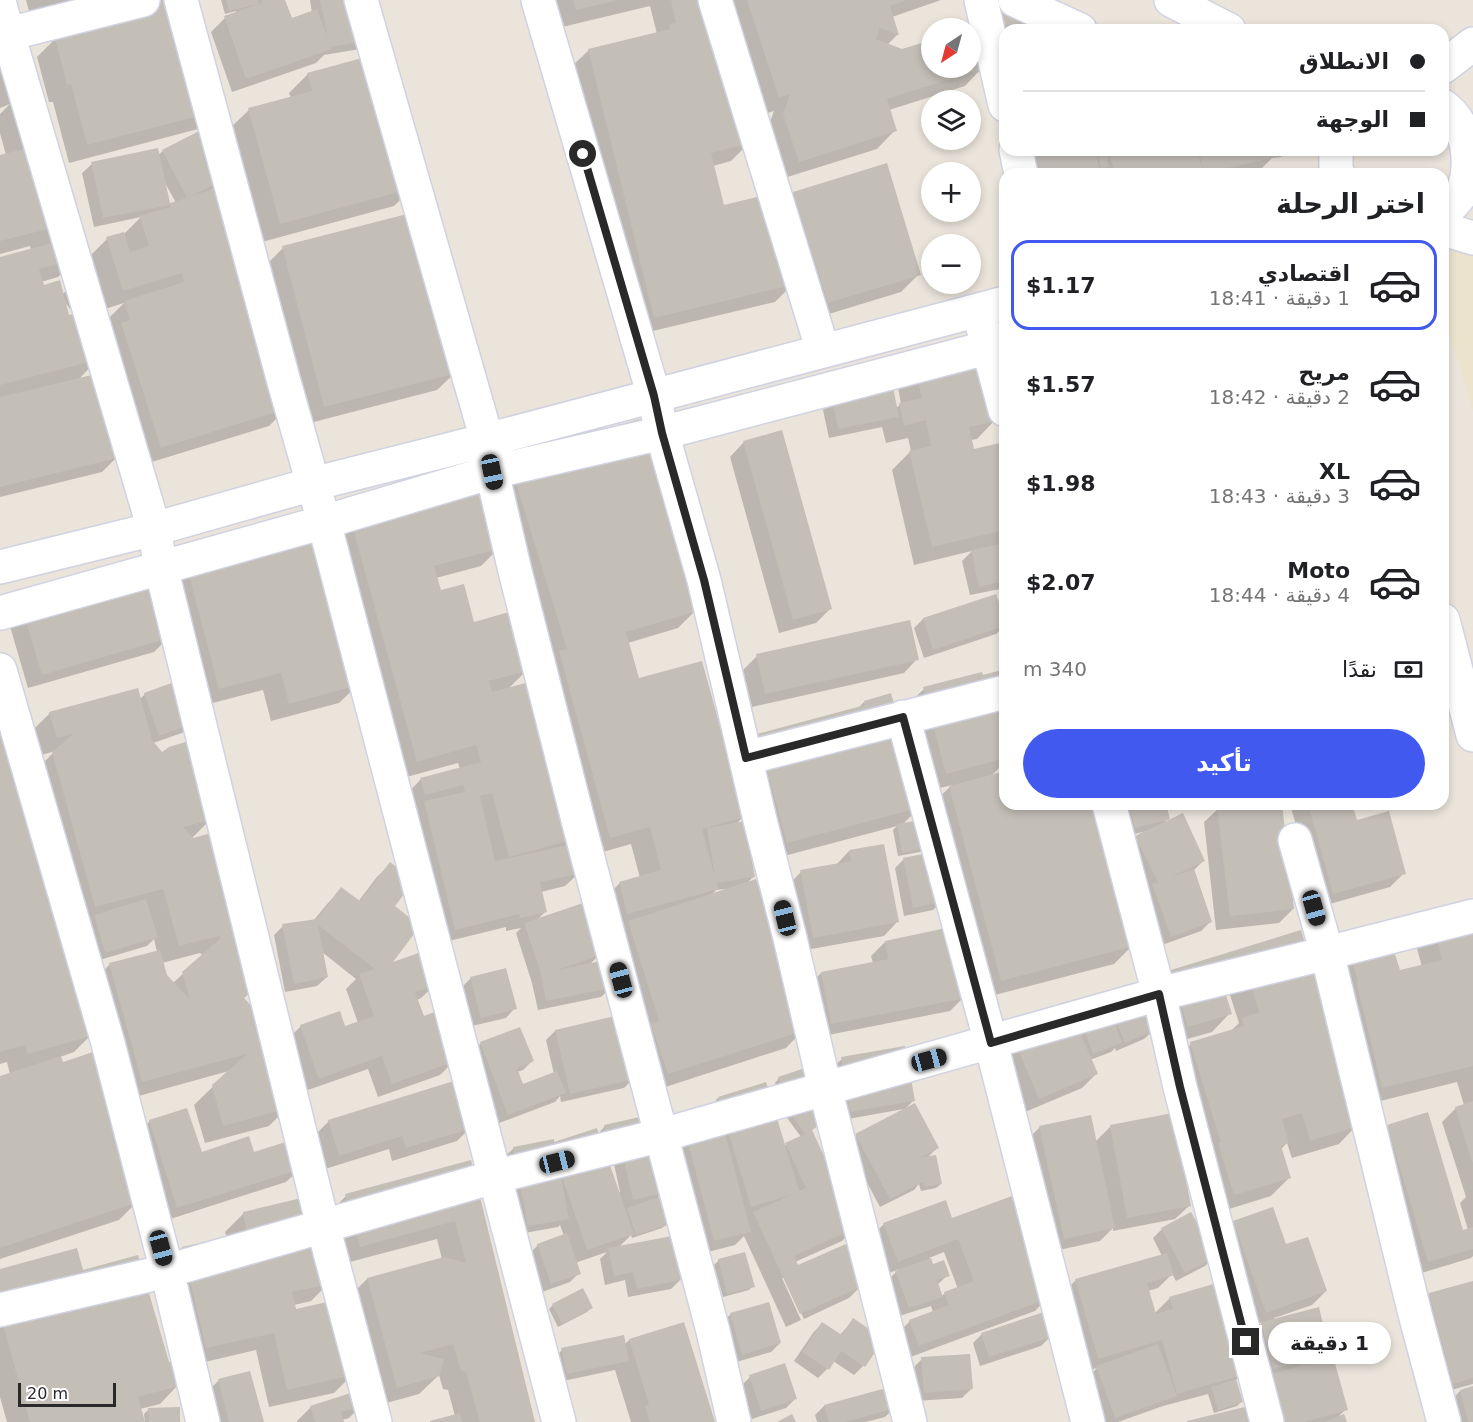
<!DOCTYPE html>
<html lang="ar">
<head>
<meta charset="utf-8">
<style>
	:root { --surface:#fff; --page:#f2f2f2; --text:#202124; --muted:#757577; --line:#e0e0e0; --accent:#4259f0 }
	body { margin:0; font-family:"DejaVu Sans","Noto Naskh Arabic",sans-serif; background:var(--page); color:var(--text); direction:rtl; height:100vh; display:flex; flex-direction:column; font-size:22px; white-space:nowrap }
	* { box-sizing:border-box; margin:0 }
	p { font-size:20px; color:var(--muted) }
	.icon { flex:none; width:33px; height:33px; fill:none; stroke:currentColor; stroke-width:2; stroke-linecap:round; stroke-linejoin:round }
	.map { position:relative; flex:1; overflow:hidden; direction:ltr }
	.panel { position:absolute; left:999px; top:168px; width:450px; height:642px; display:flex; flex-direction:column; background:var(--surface); border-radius:18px; box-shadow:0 3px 9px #0003; direction:rtl }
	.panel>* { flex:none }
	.guide { position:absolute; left:999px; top:24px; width:450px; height:132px; border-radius:18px; box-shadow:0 3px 9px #0003; direction:rtl; display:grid; align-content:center; height:132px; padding:0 24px; background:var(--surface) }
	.needle { width:39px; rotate:216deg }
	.buttons { position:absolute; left:921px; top:18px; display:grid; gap:12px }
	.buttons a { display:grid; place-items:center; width:60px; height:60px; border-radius:50%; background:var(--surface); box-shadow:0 3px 9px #0003; font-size:30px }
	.scale { position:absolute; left:18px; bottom:15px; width:98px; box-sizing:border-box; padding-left:6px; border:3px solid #292929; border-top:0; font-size:16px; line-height:21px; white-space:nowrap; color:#292929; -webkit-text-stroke:4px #fff; paint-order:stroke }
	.end { position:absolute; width:27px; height:27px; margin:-14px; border:8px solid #292929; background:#fff; box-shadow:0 0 0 3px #fff }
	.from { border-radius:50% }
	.bubble { position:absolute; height:42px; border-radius:21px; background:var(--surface); box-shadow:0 3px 9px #0003; font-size:20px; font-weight:600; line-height:42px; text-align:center; direction:rtl }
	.car { position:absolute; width:18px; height:36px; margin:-18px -9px; border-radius:8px; box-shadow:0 0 4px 2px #0007; background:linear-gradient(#222 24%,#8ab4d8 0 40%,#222 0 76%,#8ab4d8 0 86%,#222 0) }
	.guide b { display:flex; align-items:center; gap:21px; height:57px; font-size:22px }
	.guide b+b { border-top:2px solid var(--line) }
	.guide i { width:15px; height:15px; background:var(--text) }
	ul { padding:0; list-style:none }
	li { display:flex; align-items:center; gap:18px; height:90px; margin:0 12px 9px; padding:0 12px; border:3px solid transparent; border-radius:18px }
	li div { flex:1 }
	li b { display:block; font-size:22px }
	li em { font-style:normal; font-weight:600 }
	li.selected { border-color:var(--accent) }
	li>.icon { width:54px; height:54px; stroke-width:1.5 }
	h2 { padding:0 24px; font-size:27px; line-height:72px }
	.pay { display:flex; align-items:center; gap:15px; height:66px; padding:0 24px; font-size:22px }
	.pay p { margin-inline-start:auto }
	.button { display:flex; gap:12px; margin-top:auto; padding:12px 24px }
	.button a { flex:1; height:69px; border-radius:36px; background:var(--accent); color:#fff; font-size:24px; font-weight:600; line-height:69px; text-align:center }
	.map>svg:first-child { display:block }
</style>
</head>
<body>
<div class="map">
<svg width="1473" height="1422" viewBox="0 0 1473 1422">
	<rect width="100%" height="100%" fill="#eae4db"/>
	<path fill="#ebe3cb" d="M1458 249 1473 252V410L1443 313V259Z"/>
	<path fill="#0003" fill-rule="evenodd" d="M26 0H88L30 15Z
		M221 0H284L291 20 312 13 310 0H361L360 49 324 55 316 63 232 92 211 32 225 18 236 14V11L225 14Z
		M551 0H715L749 143 731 161 713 166 723 206 776 211 794 193 919 274 901 292 809 320 793 284 775 302 636 335 570 68 589 50 657 34 650 6 558 28Z
		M733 0H941L892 17 898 34 887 45 932 68 983 67 965 86 889 110 895 130 877 149 781 179 766 133 774 111 761 115 728 14 735 7Z
		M0 27 77 259 58 277 41 282 43 286 62 294 78 283 83 301 70 309 65 302 68 316 99 358 78 380 116 458 102 472 0 497V258L31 250 30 246 0 254V156L6 155 0 133V114L10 104 0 108Z
		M55 39 216 110 198 129 69 163 53 102H49L37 57Z
		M308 74 413 188 394 206 262 242 230 128 249 110 291 98 289 93Z
		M1012 150H1285V153L1281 157 1272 158 1259 171 1245 174H1018Z
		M163 151 223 184 209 191 287 408 269 426 142 465 107 320 124 303 105 309 89 257 107 239 122 236 141 217 94 227 82 173 92 164 158 155ZM164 181 175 201V203L168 205Z
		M283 248 456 372 437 390 306 424 265 266Z
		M916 369 995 420 977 439 971 440 973 451 1005 454V542L1002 545 1005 544V588L970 595 962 561 972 551 914 565 892 470 911 451 908 438 886 443 882 427 829 438 823 410 832 401 896 408 901 404 898 387Z
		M781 432 830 609 816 623 779 633 730 457 743 443Z
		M513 471 696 610 678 628 628 643 638 679 743 817 736 824 754 876 746 884 804 1029 786 1048 650 1092 601 902 619 884 640 878 631 844 592 855 528 669 508 689 573 839 564 847 579 873 565 886 541 892 545 912 537 920 599 955 589 965 610 988 601 997 538 1010 532 983 516 933 521 928 506 931V927L441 943 411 816 419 809 407 812 403 798 421 779 460 769 458 763 399 779 331 533 350 515 500 547 481 566 436 578 440 592 473 623 512 613 495 489ZM726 889 727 890 711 896 716 890Z
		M189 573 358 685 339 703 271 721 263 690 201 706 170 592Z
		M7 616 168 638 154 652 28 688Z
		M923 619 1005 625 996 634 924 658 914 628Z
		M1443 642 1459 691 1443 708Z
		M757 656 917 659 904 673 752 707 743 670Z
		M1005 670V762L991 776 1005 772V804L1132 946 1114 964 983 998 931 805 952 785 928 791 905 707 924 689Z
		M145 694 191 724 182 733 153 743 212 818 190 840 259 983 243 999 287 1108 269 1126 205 1143 194 1105 229 1071 124 1100 92 983 110 964 157 952 154 939 147 946 96 961 35 771 55 751 38 756 32 731 50 713 139 700ZM200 953 203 956 173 983 166 975 162 963Z
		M864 702 920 807 902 825 925 848 920 852 898 856 893 830 897 826 769 860 740 753 758 735 858 708Z
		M0 737 92 1034 74 1052 60 1057 62 1064 137 1202 119 1220 0 1259V1077L10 1074 7 1062 0 1064Z
		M1117 804H1164L1168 819 1162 824 1203 861 1194 870 1211 921 1201 931 1162 945 1127 847 1136 838 1147 831 1126 836Z
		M1257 804H1281L1293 909 1279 923 1216 930 1204 822 1218 809Z
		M1290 804H1351L1356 822 1404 873 1390 887 1319 907Z
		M849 851 897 922 884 936 800 951 787 886 801 872 835 866Z
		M904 859 942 901 933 910 904 916 895 868Z
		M390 864 393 907 389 965 435 985 421 998 417 1000 423 1018 454 1061 440 1075 378 1097 368 1069 305 1091 287 1040 301 1026 344 1028 358 1023 346 989 356 979 322 952 327 977 317 986 285 992 274 935 283 926 314 920 328 903 341 889 358 902 376 878Z
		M1473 901V1256L1471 1258 1415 1275 1373 1140 1387 1126 1426 1114 1462 1232 1468 1230 1460 1203 1466 1197 1442 1122 1456 1108 1464 1105 1457 1082 1364 1105 1337 949 1409 943 1400 952 1393 954 1394 974 1422 967 1412 930Z
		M1300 932 1316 991 1357 1125 1339 1144 1292 1158 1287 1143 1280 1150 1289 1178 1271 1196 1216 1213 1173 1062 1191 1044 1229 1033 1239 1023 1228 989 1224 993 1230 1013 1212 1032 1170 1044 1153 989 1171 971Z
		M885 942 964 997 950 1011 818 1037 807 987 821 973 873 963 871 956Z
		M471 978 515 1008 506 1018 472 1026 462 987Z
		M1070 1013 1154 1030 1144 1039 1116 1051 1115 1048 1111 1052 1090 1060 1096 1074 1082 1088 1025 1112 995 1041Z
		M555 1031 633 1079 624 1088 561 1102 560 1096 555 1102 499 1123 472 1053 481 1043 532 1061 523 1070 517 1072 523 1086 554 1074 546 1040Z
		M842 1059 914 1100 905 1109 937 1148 926 1159 941 1184 936 1188 921 1191 919 1184 914 1190 880 1207 847 1145 856 1136 904 1109 842 1120 832 1068Z
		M804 1070 783 1105 775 1083 779 1078Z
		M718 1098 784 1146 801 1137 785 1115 789 1111 811 1130 855 1227 842 1241 795 1262 798 1267 863 1284 849 1298 804 1319 785 1278H782L801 1320 786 1327 744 1236 735 1245 700 1254 672 1192 659 1195 658 1197 667 1224 662 1228 632 1238 631 1235 618 1248 680 1280 671 1289 628 1297 625 1280 605 1285 600 1259 607 1252 575 1263 579 1273 570 1282 542 1292 529 1254 538 1245 564 1236 560 1225 558 1227 519 1234 504 1157 514 1148 554 1144 598 1134 605 1126 649 1146 710 1107ZM614 1164 620 1192 618 1193 608 1165Z
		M150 1121 201 1154H253L300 1169 286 1182 164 1221 136 1135Z
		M329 1121 471 1127 457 1141 392 1161 389 1149 325 1169 315 1135Z
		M1111 1126 1189 1206 1175 1219 1113 1231V1228L1100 1241 1050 1252 1026 1141 1040 1127 1095 1142Z
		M469 1162 534 1422H433L455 1416 448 1390 443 1389 439 1375 419 1394 379 1405 349 1297 367 1279 442 1259 437 1239 342 1264 328 1214 346 1196Z
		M244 1213 329 1283 311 1301 294 1305 295 1311 352 1375 334 1393 269 1407 256 1350 188 1366 165 1266 183 1248 227 1238 225 1232Z
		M952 1220 1048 1297 1035 1311 905 1359 896 1335 910 1321 933 1312 931 1306 899 1316 887 1281 899 1269 884 1275 870 1238 884 1224ZM944 1252 958 1289 945 1293 941 1297 937 1285 948 1275 932 1266 929 1258Z
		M1234 1222 1286 1246 1326 1291 1312 1305 1274 1318 1275 1320 1328 1354 1320 1362 1346 1409 1337 1418 1345 1422H1273L1264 1385 1274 1375 1264 1377 1252 1332 1263 1322 1252 1326 1220 1236Z
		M1162 1229 1214 1257 1205 1266 1176 1281 1172 1274 1158 1288 1148 1291 1154 1314 1170 1298 1242 1374 1235 1381 1241 1402 1237 1406 1214 1413 1208 1394 1163 1406 1118 1422H1104L1088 1377 1097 1368 1084 1371 1062 1294 1076 1280 1162 1256 1153 1238Z
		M719 1260 753 1286 749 1290 723 1297 714 1265Z
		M0 1271 82 1272 168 1364 178 1385 160 1404 140 1409 143 1422H7L0 1397Z
		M1473 1283V1384L1444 1392 1420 1303 1429 1294Z
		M553 1305 591 1308 587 1312 558 1327 549 1309Z
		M731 1314 780 1343 771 1352 733 1363 721 1323Z
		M853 1320 882 1339 863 1366 854 1375 833 1361 827 1369 818 1378 794 1361 813 1333 822 1323 840 1335Z
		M982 1334 1050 1337 1041 1346 980 1366 973 1343Z
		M629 1340 714 1422H631L615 1370 558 1382 553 1359 562 1350 624 1345Z
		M922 1359 971 1389 962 1398 915 1401 913 1368Z
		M750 1377 795 1399 786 1408 752 1419 741 1386Z
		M218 1381 263 1422H218L209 1390Z
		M1473 1388V1422H1451L1446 1405 1460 1391Z
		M363 1404 349 1418 342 1420 343 1422H297V1421L311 1407Z
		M824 1406 894 1408 885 1417 866 1422H817L815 1415Z
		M149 1409 179 1422H145L144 1414Z"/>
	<path fill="#c3beb6" d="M139 0H188L218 111 87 145 71 84 67 85 55 38Z
		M226 0H258L259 4 229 11Z
		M261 0H285L292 18 317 9 327 36 320 0H363L370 40 331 47 332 49 246 79 224 16 262 3Z
		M573 0H615V1L576 10Z
		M671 0H716L751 143 711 153 724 205 773 193 795 284 654 318 588 49 670 29 669 24 676 23Z
		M747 0H907L890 6 899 35 880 28 876 39 902 49 932 40V68H970V25L985 68 887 99 897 131 799 162 783 114 790 94 779 98Z
		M993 0H1046L1048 9 1113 30H1005V40Z
		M377 54 414 188 280 224 248 108 312 91 307 73Z
		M209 126 234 175 191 196 230 184 289 408 161 448 121 323 130 320 124 301 184 282 182 273 123 291 106 237 124 232 130 252 149 246 140 216 170 207V205L103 218 91 162 158 148 170 203 187 198 162 150Z
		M27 148 78 259 39 269 44 285 60 280 69 315 88 310 101 359 0 385V257L52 243 48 229 0 241V155Z
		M1034 150H1095L1101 174H1041Z
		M1097 150H1105L1109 167 1101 169Z
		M1108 150H1197L1203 171 1199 150H1286L1287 154 1274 155 1275 157 1203 174H1115Z
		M887 163 921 275 828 303 793 192Z
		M415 212 457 373 324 407 282 246Z
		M981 353 997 421 969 427 974 449 1004 442 1005 448V530L932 547 909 451 931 446 926 420 904 426 899 403 922 398 915 368Z
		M96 374 117 458 0 487V397Z
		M893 387 899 417 838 429 832 399Z
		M639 419 698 611 626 632 639 678 702 661 745 817 702 829 715 877 707 828 745 821 755 877 717 883 719 889 627 914 619 882 661 870 650 827 610 838 559 651 567 649 512 470 578 438Z
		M782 430 832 609 793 620 743 441Z
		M482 477 501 548 434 566 441 590 464 584 474 622 513 611 529 670 489 681 492 692 533 681 575 839 509 857 492 793 480 796 495 861 573 844 581 873 540 882 547 912 520 918 519 914 455 930 424 801 465 792 463 785 425 795 420 778 481 762 476 745 417 762 349 514Z
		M316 524 359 685 289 704 281 673 219 689 188 572Z
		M1005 543V581L979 587 971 550Z
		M148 565 169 638 42 675 20 601Z
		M996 594 1005 620V626L933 650 923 618Z
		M910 620 919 660 765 694 756 654Z
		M1005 669V758L946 774 923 687 982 672 983 675Z
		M177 681 192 724 159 736 144 693Z
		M138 688 152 740 162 752 169 747 192 740 214 819 183 827 193 838 219 831 261 983 244 998 266 1022 289 1108 223 1126 212 1085 247 1054 142 1082 109 963 160 950 167 975 190 1000 182 972 221 938 219 936 179 946 163 889 95 907 52 752 73 734 57 738 49 712Z
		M891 693 922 807 787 843 757 734 865 705 864 701Z
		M11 733 94 1035 28 1054 25 1045 0 1052V736Z
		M1005 771V804H1096L1134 946 1001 981 949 786Z
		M1129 804H1166L1170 819 1135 828Z
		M1244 804H1282L1294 909 1230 916 1217 807Z
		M1308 804H1352L1357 820 1389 811 1406 874 1333 894Z
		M1183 813 1205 861 1171 877 1194 869 1212 922 1171 937 1152 884 1158 882 1135 836Z
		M921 820 926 848 902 853 897 824Z
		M884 844 899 922 813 938 800 870 851 861 849 850Z
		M933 852 944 901 913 908 903 858Z
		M390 862 414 881 395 906 420 926 393 962 424 951 437 985 415 992 424 1016 437 1011 456 1061 392 1084 382 1056 319 1079 300 1025 340 1011 345 1026 374 1016 359 974 375 969 318 925 328 977 294 984 282 924 317 919 341 887 360 901Z
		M756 879 806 1030 668 1074 651 1024 659 1021 628 921Z
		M146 899 158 937 105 953 94 915Z
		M1473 899V1066L1382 1088 1356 981H1358L1345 939 1393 948 1400 970 1442 960 1430 910Z
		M592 900 601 955 557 970 606 960 612 988 546 1001 541 973 524 923Z
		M951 927 966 998 831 1024 821 972 888 959 885 941Z
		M1301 930 1319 990 1318 991 1359 1126 1310 1141 1302 1113 1282 1119 1289 1143 1281 1146 1291 1178 1234 1195 1218 1143H1221L1190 1042 1244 1026 1242 1018 1259 1012 1242 955 1232 959 1238 981 1223 986 1232 1014 1188 1027 1171 970Z
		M506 968 517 1009 481 1018 470 977Z
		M1136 983 1155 1030 1125 1043 1106 995Z
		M1104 995 1122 1043 1093 1054 1075 1006Z
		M1067 1001 1098 1074 1039 1099 1008 1026Z
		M619 1015 635 1079 570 1094 555 1030Z
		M520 1027 534 1061 517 1068 523 1084 557 1071 566 1093 508 1115 480 1042Z
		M905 1046 915 1101 850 1112 841 1057Z
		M93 1052 115 1120 139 1202 0 1248V1076L61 1056 63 1062Z
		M805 1068 814 1092 787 1102 778 1077Z
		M470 1076 473 1128 406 1148 402 1136 339 1156 328 1120Z
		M766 1082 799 1191 806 1188 785 1143 805 1134 788 1110 810 1095 827 1120 812 1130 857 1227 794 1256 798 1265 846 1244 865 1285 800 1314 753 1212 791 1195 751 1207 718 1097Z
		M1473 1101V1162H1472L1455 1107Z
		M717 1103 751 1232 714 1241 680 1113Z
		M915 1103 939 1148 919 1158 936 1155 942 1184 925 1187 923 1182 890 1199 855 1134Z
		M187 1108 202 1152 249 1136 254 1152 292 1140 301 1169 177 1208 149 1120Z
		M1428 1112 1463 1230 1473 1227V1249L1428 1262 1387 1125Z
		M1173 1113 1191 1206 1127 1218 1110 1125Z
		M1091 1115 1115 1228 1064 1239 1039 1126Z
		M644 1116 664 1193 633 1200 623 1156 612 1158 604 1125Z
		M597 1128 634 1234 587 1250 560 1171 569 1219 528 1226 513 1147 554 1139V1142Z
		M471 1160 535 1422H480L466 1372 461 1371 453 1344 420 1353 444 1359 439 1376 397 1388 367 1278 444 1257 466 1263 455 1221 360 1247 345 1194Z
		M310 1196 330 1284 292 1292 296 1309 336 1300 353 1375 287 1390 274 1333 206 1348 182 1247 247 1232 243 1212Z
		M1012 1196 1050 1298 919 1346 909 1320 949 1305 944 1292 974 1281 958 1239 898 1262 883 1223 946 1200 952 1218Z
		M659 1197 668 1225 636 1235 627 1208Z
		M1273 1207 1286 1244 1308 1237 1327 1291 1266 1313 1233 1221Z
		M1191 1212 1216 1257 1185 1273 1161 1228Z
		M567 1233 581 1274 551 1284 537 1244Z
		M672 1236 681 1280 637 1289 633 1272 614 1276 608 1248Z
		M77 1248 83 1270 138 1255 169 1362 173 1361 179 1386 138 1397 145 1422H30L0 1314V1269Z
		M745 1252 755 1287 727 1294 718 1259Z
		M1167 1253 1174 1275 1147 1283 1156 1314 1173 1309 1169 1297 1217 1283 1243 1375 1177 1394 1162 1340 1098 1359 1075 1279Z
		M931 1258 933 1264 944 1260 950 1276 937 1280 943 1297 909 1308 895 1271Z
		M1473 1281V1378L1453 1384 1429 1293Z
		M583 1288 593 1308 562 1324 552 1304Z
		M769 1302 781 1343 742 1355 730 1313Z
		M1319 1307 1323 1324H1322L1330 1354 1273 1369 1261 1322Z
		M1044 1312 1052 1337 989 1357 981 1333Z
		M853 1318 884 1339 865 1367 841 1351 829 1370 802 1352 822 1322 842 1335Z
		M684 1322 715 1422H650L645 1406 649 1404 629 1339Z
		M624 1335 629 1361 567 1374 561 1348Z
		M1158 1344 1177 1396 1115 1418 1096 1366Z
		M970 1354 973 1389 924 1393 921 1357Z
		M1333 1356 1348 1410 1305 1422H1285L1272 1374Z
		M785 1363 797 1399 761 1411 749 1375Z
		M250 1371 264 1422H229L218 1379Z
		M1236 1379 1243 1402 1218 1410 1211 1387Z
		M1473 1386V1422H1468L1460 1390Z
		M890 1387 896 1408 846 1422H829L824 1405Z
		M360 1390 365 1405 341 1412 344 1422H315L310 1406Z
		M1249 1406 1253 1422H1187V1421Z
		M180 1407V1422H149L148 1408Z
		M460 1413 462 1422H430V1421Z
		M792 1414 796 1422H777Z
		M1344 1414 1347 1422H1324Z"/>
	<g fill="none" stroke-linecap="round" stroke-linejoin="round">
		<g stroke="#d0d2e1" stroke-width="36">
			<path id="minor" d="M181 0 284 382 324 522 559 1422
				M361 0 487 440 492 472 515 571 579 824 713 1331 734 1422
				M538 0 654 396 662 433 704 580 760 820 790 938 825 1088 910 1422
				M715 0 823 351
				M981 0 1005 105
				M1015 0 1080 30
				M1171 0 1229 30
				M0 5 8 34 154 529 161 567 323 1226 375 1422
				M0 36 143 0
				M1443 67 1473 44
				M1443 106C1468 124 1473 161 1464 189 1459 199 1451 206 1443 214
				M1016 150 1021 174
				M1336 150V169L1338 174
				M1443 229 1473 238
				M983 328 1005 410
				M0 567 154 529 313 484 487 440 1005 303
				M0 613 324 522 492 472 662 433 1005 343
				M1443 620 1473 735
				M0 670 108 1043 167 1271 203 1422
				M903 717 991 1043 1088 1422
				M746 758 1005 692
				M1109 804 1159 994 1180 1087 1267 1422
				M1295 840 1327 953 1415 1314 1444 1422
				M0 1310 167 1271 494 1177 662 1135 1159 994 1327 953 1473 916"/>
		</g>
		<use href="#minor" stroke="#fff" stroke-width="33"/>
	</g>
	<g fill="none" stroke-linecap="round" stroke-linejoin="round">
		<path stroke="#292929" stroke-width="8" d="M583 154 654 396 662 433 704 580 746 758 903 717 991 1043 1159 994 1180 1087 1246 1342"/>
	</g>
</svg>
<div class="buttons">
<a><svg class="needle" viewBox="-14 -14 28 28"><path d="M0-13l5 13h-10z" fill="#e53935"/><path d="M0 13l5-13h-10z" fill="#757577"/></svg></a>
<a><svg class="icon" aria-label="layers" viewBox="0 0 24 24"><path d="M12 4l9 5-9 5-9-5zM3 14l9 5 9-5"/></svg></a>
<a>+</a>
<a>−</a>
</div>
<div class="scale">20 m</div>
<i class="end from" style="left:583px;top:154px"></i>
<i class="end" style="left:1246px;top:1342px"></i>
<div class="bubble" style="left:1268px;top:1322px;width:123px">1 دقيقة</div>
<i class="car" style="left:492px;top:472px;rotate:168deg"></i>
<i class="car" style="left:1314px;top:908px;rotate:164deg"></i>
<i class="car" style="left:785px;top:918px;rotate:346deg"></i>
<i class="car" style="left:621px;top:980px;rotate:345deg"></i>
<i class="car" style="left:929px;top:1060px;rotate:75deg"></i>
<i class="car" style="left:557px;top:1162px;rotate:76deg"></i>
<i class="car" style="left:161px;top:1248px;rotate:165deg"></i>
<div class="guide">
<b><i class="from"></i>الانطلاق</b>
<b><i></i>الوجهة</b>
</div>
<section class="panel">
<h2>اختر الرحلة</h2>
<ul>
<li class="selected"><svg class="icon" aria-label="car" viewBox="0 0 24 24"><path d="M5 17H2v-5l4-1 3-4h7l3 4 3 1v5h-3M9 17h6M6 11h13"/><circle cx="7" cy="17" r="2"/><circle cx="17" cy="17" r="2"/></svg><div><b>اقتصادي</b><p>1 دقيقة · 18:41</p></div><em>$1.17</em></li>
<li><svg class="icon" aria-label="car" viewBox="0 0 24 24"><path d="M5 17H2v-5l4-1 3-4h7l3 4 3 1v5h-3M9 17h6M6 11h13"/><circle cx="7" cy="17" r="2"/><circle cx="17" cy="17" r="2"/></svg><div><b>مريح</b><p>2 دقيقة · 18:42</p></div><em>$1.57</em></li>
<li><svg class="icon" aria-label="car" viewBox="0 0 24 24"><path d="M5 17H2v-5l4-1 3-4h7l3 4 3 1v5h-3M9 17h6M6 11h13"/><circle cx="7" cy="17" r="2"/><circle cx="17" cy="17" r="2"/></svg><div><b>XL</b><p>3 دقيقة · 18:43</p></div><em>$1.98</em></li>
<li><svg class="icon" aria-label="car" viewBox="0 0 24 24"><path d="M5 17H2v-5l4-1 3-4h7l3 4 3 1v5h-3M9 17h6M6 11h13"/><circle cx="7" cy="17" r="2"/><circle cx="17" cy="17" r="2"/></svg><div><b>Moto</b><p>4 دقيقة · 18:44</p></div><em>$2.07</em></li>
</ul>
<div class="pay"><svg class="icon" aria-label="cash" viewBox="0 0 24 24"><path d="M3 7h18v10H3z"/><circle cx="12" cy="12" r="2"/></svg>نقدًا<p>340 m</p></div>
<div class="button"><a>تأكيد</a></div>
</section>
</div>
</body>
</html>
